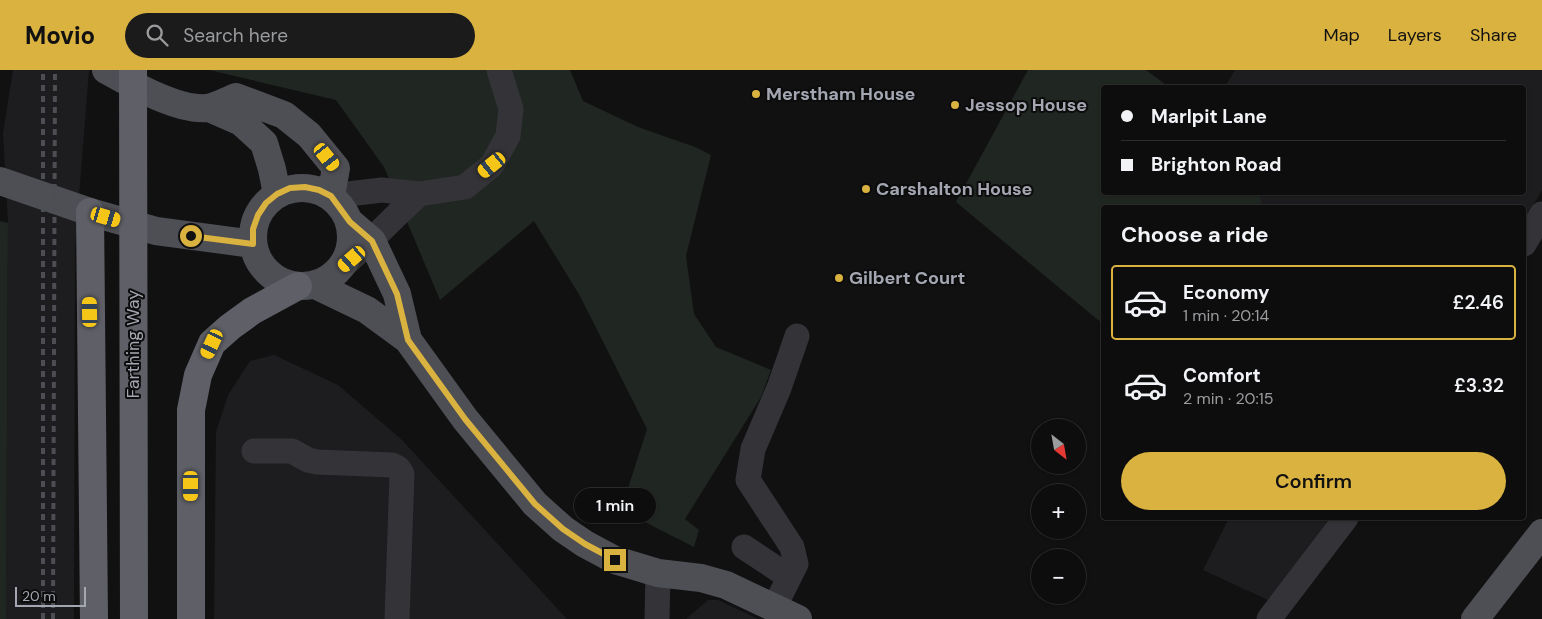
<!DOCTYPE html>
<html lang="en">
<head>
<meta charset="utf-8">
<style>
	:root { --surface:#0d0d0e; --page:#1b1b1c; --text:#f1f3f6; --muted:#9a9c9e; --line:#2d2d2e; --accent:#dab240 }
	body { margin:0; font-family:"DM Sans",sans-serif; background:var(--page); color:var(--text); height:100vh; display:flex; flex-direction:column; font-size:19px; white-space:nowrap }
	* { box-sizing:border-box; margin:0 }
	p { font-size:16px; color:var(--muted) }
	.icon { flex:none; width:28px; height:28px; fill:none; stroke:currentColor; stroke-width:2; stroke-linecap:round; stroke-linejoin:round }
	.map { position:relative; flex:1; overflow:hidden }
	.sheet { position:absolute; left:1101px; top:135px; width:425px; height:315px; display:flex; flex-direction:column; background:var(--surface); border-radius:5px; box-shadow:0 1px 4px #0004,0 0 0 1px var(--line) }
	.sheet>* { flex:none }
	.banner { position:absolute; left:1101px; top:15px; width:425px; height:110px; border-radius:5px; box-shadow:0 1px 4px #0004,0 0 0 1px var(--line); display:grid; align-content:center; height:110px; padding:0 20px; background:var(--surface) }
	.needle { width:32px; rotate:149deg }
	.buttons { position:absolute; left:1031px; top:349px; display:grid; gap:10px }
	.buttons a { display:grid; place-items:center; width:55px; height:55px; border-radius:50%; background:var(--surface); box-shadow:0 1px 4px #0004,0 0 0 1px var(--line); font-size:25px }
	.scale { position:absolute; left:15px; bottom:12px; width:71px; box-sizing:border-box; padding-left:5px; border:2px solid #a4a7b1; border-top:0; font-size:14px; line-height:18px; white-space:nowrap; color:#a4a7b1; -webkit-text-stroke:4px #0c0c0d; paint-order:stroke }
	.end { position:absolute; width:22px; height:22px; margin:-11px; border:6px solid #dab240; background:#111; box-shadow:0 0 0 2px #111 }
	.from { border-radius:50% }
	.bubble { position:absolute; height:35px; border-radius:18px; background:var(--surface); box-shadow:0 1px 4px #0004,0 0 0 1px var(--line); font-size:16px; font-weight:600; line-height:35px; text-align:center }
	.car { position:absolute; width:15px; height:30px; margin:-15px -8px; border-radius:6px; box-shadow:0 0 4px 1px #0007; background:linear-gradient(#f5c518 24%,#345 0 40%,#f5c518 0 76%,#345 0 86%,#f5c518 0) }
	.banner b { display:flex; align-items:center; gap:18px; height:48px; font-size:19px }
	.banner b+b { border-top:1px solid var(--line) }
	.banner i { width:12px; height:12px; background:var(--text) }
	ul { padding:0; list-style:none }
	li { display:flex; align-items:center; gap:15px; height:75px; margin:0 10px 8px; padding:0 10px; border:2px solid transparent; border-radius:5px }
	li div { flex:1 }
	li b { display:block; font-size:19px }
	li em { font-style:normal; font-weight:600 }
	li.selected { border-color:var(--accent) }
	li>.icon { width:45px; height:45px; stroke-width:1.5 }
	h2 { padding:0 20px; font-size:22px; line-height:60px }
	.action { display:flex; gap:10px; margin-top:auto; padding:10px 20px }
	.action a { flex:1; height:58px; border-radius:30px; background:var(--accent); color:#111; font-size:20px; font-weight:600; line-height:58px; text-align:center }
	header { display:flex; align-items:center; gap:30px; box-sizing:border-box; height:70px; padding:0 25px; background:var(--accent); color:#111 }
	header strong { font-size:24px }
	nav { display:flex; gap:28px; margin-inline-start:auto; font-size:18px }
	.search { width:350px; height:45px; background:var(--page); display:flex; align-items:center; gap:12px; box-sizing:border-box; padding:0 18px; border-radius:28px; color:var(--muted); font-size:19px }
	.map>svg:first-child { display:block }
</style>
</head>
<body>
<header>
<strong>Movio</strong>
<div class="search"><svg class="icon" aria-label="search" viewBox="0 0 24 24"><circle cx="10" cy="10" r="6"/><path d="M15 15l6 6"/></svg>Search here</div>
<nav><a>Map</a><a>Layers</a><a>Share</a></nav>
</header>
<div class="map">
<svg width="1542" height="549" viewBox="0 0 1542 549">
	<rect width="100%" height="100%" fill="#111112"/>
	<path fill="#1d1d1f" d="M13 0H89L75 177 74 549H6L8 153 3 63Z
		M1235 0H1542V120L1524 151V138L1263 137 1259 123 1524 122V18H1224Z
		M274 285 338 315 402 370 567 549H214L216 362 228 325 250 291Z
		M1229 448H1334L1270 531 1203 500Z
		M708 530H718L758 549H686Z"/>
	<path fill="#202621" d="M209 0H570L583 31 638 57 695 77 711 85 686 186 694 244 716 277 771 300 761 327 685 449 699 460 694 477 621 440 647 359 580 226 534 151 440 230 384 97 336 30Z
		M1028 0H1146L1169 17 1104 18V122L1259 123 1263 137 1104 138V253L1098 250 956 132Z
		M0 151 8 153 6 549H0Z"/>
	<g fill="none" stroke-linecap="round" stroke-linejoin="round">
		<path stroke="#343438" stroke-width="25" d="M331 126 382 120 419 124 465 117 492 95 508 66 511 39 499 0
			M1524 174 1542 144
			M341 198C368 174 392 149 419 124
			M254 381H292L308 390 317 392 392 395 398 398 402 404 397 549
			M744 477 789 507
			M776 539 780 526 796 494 792 477 748 410 753 379 779 318 797 266
			M657 549 658 503
			M1269 549 1346 448"/>
		<path stroke="#4e4f55" stroke-width="28" d="M106 0C131 14 178 41 207 38 216 37 226 31 236 27L284 45 309 65 336 98 331 126
			M209 38 241 52 264 73 272 99 277 124
			M0 111 90 142 156 161 253 174
			M253 167a49 49 0 1 1 98 0a49 49 0 1 1-98 0Z
			M350 152 372 171 397 224 408 270
			M315 215 367 240 408 270 465 349 535 434 563 459 585 474 615 490 658 503 701 508 726 515 798 549
			M1475 549 1542 463"/>
		<path stroke="#5f6067" stroke-width="28" d="M90 142 94 549
			M191 549V340L198 305 212 273 230 257 252 241 298 216"/>
		<path stroke="#4d4e53" stroke-width="4" stroke-dasharray="6 5" stroke-linecap="butt" d="M43 549V0
			M53 549 55 0"/>
		<path stroke="#5f6067" stroke-width="28" d="M133 0 134 549"/>
	</g>
	<g fill="none" stroke-linecap="round" stroke-linejoin="round">
		<path stroke="#dab240" stroke-width="6" d="M191 166 253 174V159L258 145 266 133 277 124 290 118 305 117 319 120 331 126 350 152 372 171 397 224 408 270 465 349 535 434 563 459 585 474 615 490"/>
	</g>
	<g fill="#dab240" stroke="#0c0c0d" stroke-width="2">
		<circle cx="756" cy="24" r="5"/>
		<circle cx="955" cy="35" r="5"/>
		<circle cx="866" cy="119" r="5"/>
		<circle cx="839" cy="208" r="5"/>
	</g>
	<g text-anchor="middle" dominant-baseline="central" stroke-width="4" stroke-linejoin="round" paint-order="stroke">
		<g font-size="18" font-weight="bold" fill="#a4a7b1" stroke="#0c0c0d" text-anchor="start">
			<text x="766" y="24">Merstham House</text>
			<text x="965" y="35">Jessop House</text>
			<text x="876" y="119">Carshalton House</text>
			<text x="849" y="208">Gilbert Court</text>
		</g>
		<g font-size="18" fill="#a4a7b1" stroke="#0c0c0d">
			<text transform="translate(133 274) rotate(-90)">Farthing Way</text>
		</g>
	</g>
</svg>
<div class="buttons">
<a><svg class="needle" viewBox="-14 -14 28 28"><path d="M0-13l5 13h-10z" fill="#e53935"/><path d="M0 13l5-13h-10z" fill="#9a9c9e"/></svg></a>
<a>+</a>
<a>−</a>
</div>
<div class="scale">20 m</div>
<i class="end from" style="left:191px;top:166px"></i>
<i class="end" style="left:615px;top:490px"></i>
<div class="bubble" style="left:574px;top:418px;width:82px">1 min</div>
<i class="car" style="left:327px;top:87px;rotate:141deg"></i>
<i class="car" style="left:492px;top:95px;rotate:231deg"></i>
<i class="car" style="left:106px;top:147px;rotate:106deg"></i>
<i class="car" style="left:352px;top:189px;rotate:229deg"></i>
<i class="car" style="left:90px;top:242px;rotate:359deg"></i>
<i class="car" style="left:212px;top:274px;rotate:205deg"></i>
<i class="car" style="left:191px;top:416px;rotate:180deg"></i>
<div class="banner">
<b><i class="from"></i>Marlpit Lane</b>
<b><i></i>Brighton Road</b>
</div>
<section class="sheet">
<h2>Choose a ride</h2>
<ul>
<li class="selected"><svg class="icon" aria-label="car" viewBox="0 0 24 24"><path d="M5 17H2v-5l4-1 3-4h7l3 4 3 1v5h-3M9 17h6M6 11h13"/><circle cx="7" cy="17" r="2"/><circle cx="17" cy="17" r="2"/></svg><div><b>Economy</b><p>1 min · 20:14</p></div><em>£2.46</em></li>
<li><svg class="icon" aria-label="car" viewBox="0 0 24 24"><path d="M5 17H2v-5l4-1 3-4h7l3 4 3 1v5h-3M9 17h6M6 11h13"/><circle cx="7" cy="17" r="2"/><circle cx="17" cy="17" r="2"/></svg><div><b>Comfort</b><p>2 min · 20:15</p></div><em>£3.32</em></li>
</ul>
<div class="action"><a>Confirm</a></div>
</section>
</div>
</body>
</html>
